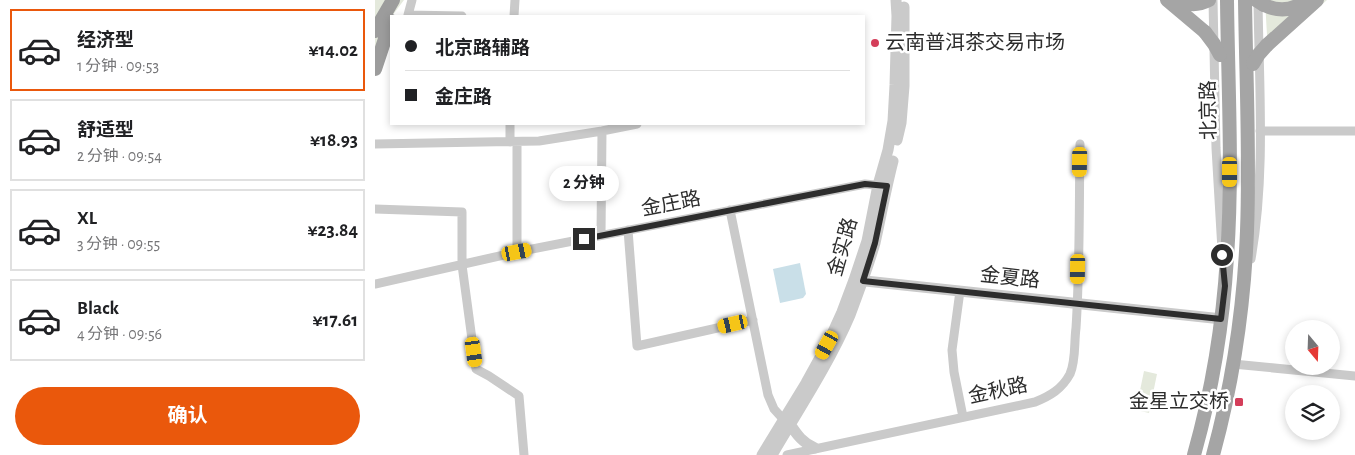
<!DOCTYPE html>
<html lang="zh">
<head>
<meta charset="utf-8">
<style>
	:root { --surface:#fff; --page:#f6f6f6; --text:#202124; --muted:#757577; --line:#e0e0e0; --accent:#ea580c }
	body { margin:0; font-family:"Alegreya Sans","Noto Sans SC",sans-serif; background:var(--page); color:var(--text); height:100vh; display:flex; flex-direction:column; font-size:19px; white-space:nowrap }
	* { box-sizing:border-box; margin:0 }
	p { font-size:16px; color:var(--muted) }
	.icon { flex:none; width:28px; height:28px; fill:none; stroke:currentColor; stroke-width:2; stroke-linecap:round; stroke-linejoin:round }
	.map { position:relative; flex:1; overflow:hidden }
	.drawer { display:flex; flex-direction:column; background:var(--surface); width:375px }
	.drawer>* { flex:none }
	.guide { position:absolute; left:15px; top:15px; width:475px; height:110px; border-radius:0px; box-shadow:0 2px 8px #0003; display:grid; align-content:center; height:110px; padding:0 15px; background:var(--surface) }
	.needle { width:32px; rotate:161deg }
	.buttons { position:absolute; left:910px; top:320px; display:grid; gap:10px }
	.buttons a { display:grid; place-items:center; width:55px; height:55px; border-radius:50%; background:var(--surface); box-shadow:0 2px 8px #0003; font-size:25px }
	.end { position:absolute; width:22px; height:22px; margin:-11px; border:6px solid #2d2d2d; background:#fff; box-shadow:0 0 0 2px #fff }
	.from { border-radius:50% }
	.bubble { position:absolute; height:35px; border-radius:18px; background:var(--surface); box-shadow:0 2px 8px #0003; font-size:16px; font-weight:700; line-height:35px; text-align:center }
	.car { position:absolute; width:15px; height:30px; margin:-15px -8px; border-radius:6px; box-shadow:0 0 4px 1px #0007; background:linear-gradient(#f5c518 24%,#345 0 40%,#f5c518 0 76%,#345 0 86%,#f5c518 0) }
	.guide b { display:flex; align-items:center; gap:18px; height:48px; font-size:19px }
	.guide b+b { border-top:1px solid var(--line) }
	.guide i { width:12px; height:12px; background:var(--text) }
	ul { padding:9px 0 0; list-style:none }
	li { display:flex; align-items:center; gap:15px; height:82px; margin:0 10px 8px; padding:0 5px; border:2px solid var(--line); border-radius:0px }
	li div { flex:1 }
	li b { display:block; font-size:19px }
	li em { font-style:normal; font-weight:700 }
	li.active { border-color:var(--accent) }
	li>.icon { width:45px; height:45px; stroke-width:1.5 }
	.cta { display:flex; gap:10px; margin-top:auto; padding:10px 15px }
	.cta a { flex:1; height:58px; border-radius:30px; background:var(--accent); color:#fff; font-size:20px; font-weight:700; line-height:58px; text-align:center }
	main { display:flex; flex:1; min-height:0 }
	.map>svg:first-child { display:block }
</style>
</head>
<body>
<main>
<section class="drawer">
<ul>
<li class="active"><svg class="icon" aria-label="car" viewBox="0 0 24 24"><path d="M5 17H2v-5l4-1 3-4h7l3 4 3 1v5h-3M9 17h6M6 11h13"/><circle cx="7" cy="17" r="2"/><circle cx="17" cy="17" r="2"/></svg><div><b>经济型</b><p>1 分钟 · 09:53</p></div><em>¥14.02</em></li>
<li><svg class="icon" aria-label="car" viewBox="0 0 24 24"><path d="M5 17H2v-5l4-1 3-4h7l3 4 3 1v5h-3M9 17h6M6 11h13"/><circle cx="7" cy="17" r="2"/><circle cx="17" cy="17" r="2"/></svg><div><b>舒适型</b><p>2 分钟 · 09:54</p></div><em>¥18.93</em></li>
<li><svg class="icon" aria-label="car" viewBox="0 0 24 24"><path d="M5 17H2v-5l4-1 3-4h7l3 4 3 1v5h-3M9 17h6M6 11h13"/><circle cx="7" cy="17" r="2"/><circle cx="17" cy="17" r="2"/></svg><div><b>XL</b><p>3 分钟 · 09:55</p></div><em>¥23.84</em></li>
<li><svg class="icon" aria-label="car" viewBox="0 0 24 24"><path d="M5 17H2v-5l4-1 3-4h7l3 4 3 1v5h-3M9 17h6M6 11h13"/><circle cx="7" cy="17" r="2"/><circle cx="17" cy="17" r="2"/></svg><div><b>Black</b><p>4 分钟 · 09:56</p></div><em>¥17.61</em></li>
</ul>
<div class="cta"><a>确认</a></div>
</section>
<div class="map">
<svg width="980" height="455" viewBox="0 0 980 455">
	<rect width="100%" height="100%" fill="#fff"/>
	<path fill="#e4e9dc" d="M0 0H29L17 16 0 61Z
		M890 0H952L893 53Z
		M769 371 782 374 774 413 761 410Z"/>
	<path fill="#c9dfe8" d="M425 263 431 294 428 298 405 303 398 269Z"/>
	<g fill="none" stroke-linecap="round" stroke-linejoin="round">
		<path stroke="#cacaca" stroke-width="9" d="M37 0 33 15 87 16
			M838 0 841 148 847 250
			M139 16 140 0
			M885 131H980
			M135 142V124
			M0 144 164 141 227 131 262 124
			M0 209 87 212V265L101 369 114 376 144 396 149 455
			M355 210 393 395 399 409 409 420
			M253 230 262 346 378 320
			M226 235 227 131
			M142 252V142
			M876 259C891 174 884 86 883 0
			M0 284 142 252 490 184 509 186
			M585 291 577 350 579 372 588 417
			M858 364 980 376
			M412 455 660 402C675 396 687 389 695 374 701 361 699 342 701 328 705 267 704 205 705 144"/>
		<path stroke="#cacaca" stroke-width="11" d="M522 140 526 123 529 86V7
			M481 280 847 319
			M415 424C422 435 428 443 440 448
			M387 455 431 383 452 345 467 312 479 280 492 241 503 185 513 150 518 121 520 85 522 16 521 0
			M397 455C424 409 454 364 475 315 484 291 493 267 500 243 506 216 511 188 518 161"/>
		<path stroke="#a5a5a5" stroke-width="14" d="M792 0 830 32
			M804 0C814 6 824 5 834 0
			M889 5C904 12 918 11 931 0
			M892 45 942 0
			M819 455C837 391 848 324 852 257 858 172 853 86 852 0
			M838 455C858 382 869 307 872 231 875 154 871 77 870 0"/>
		<path stroke="#9c9c9c" stroke-width="14" d="M0 31 18 0
			M0 69 16 21"/>
		<path stroke="#a5a5a5" stroke-width="14" d="M881 0 889 5
			M830 32 839 44 845 55
			M878 64 884 54 892 45"/>
	</g>
	<g fill="none" stroke-linecap="round" stroke-linejoin="round">
		<path stroke="#2d2d2d" stroke-width="6" d="M209 239 490 184 512 186 500 243 488 281 846 319 850 286 847 255"/>
	</g>
	<g fill="#d43e5a" stroke="#fff" stroke-width="2">
		<circle cx="500" cy="43" r="5"/>
		<rect x="859" y="397" width="10" height="10" rx="2.5"/>
	</g>
	<g text-anchor="middle" dominant-baseline="central" stroke-width="5" stroke-linejoin="round" paint-order="stroke">
		<g font-size="20" fill="#2d2d2d" stroke="#fff" text-anchor="start">
			<text x="510" y="43">云南普洱茶交易市场</text>
			<text x="854" y="402" text-anchor="end">金星立交桥</text>
		</g>
		<g font-size="20" fill="#2d2d2d" stroke="#fff">
			<text transform="translate(834 110) rotate(-91)">北京路</text>
			<text transform="translate(296 204) rotate(-11)">金庄路</text>
			<text transform="translate(468 247) rotate(-74)">金实路</text>
			<text transform="translate(635 278) rotate(6)">金夏路</text>
			<text transform="translate(623 391) rotate(-12)">金秋路</text>
		</g>
	</g>
</svg>
<div class="buttons">
<a><svg class="needle" viewBox="-14 -14 28 28"><path d="M0-13l5 13h-10z" fill="#e53935"/><path d="M0 13l5-13h-10z" fill="#757577"/></svg></a>
<a><svg class="icon" aria-label="layers" viewBox="0 0 24 24"><path d="M12 4l9 5-9 5-9-5zM3 14l9 5 9-5"/></svg></a>
</div>
<i class="end from" style="left:847px;top:255px"></i>
<i class="end" style="left:209px;top:239px"></i>
<div class="bubble" style="left:174px;top:166px;width:70px">2 分钟</div>
<i class="car" style="left:705px;top:162px;rotate:181deg"></i>
<i class="car" style="left:855px;top:172px;rotate:180deg"></i>
<i class="car" style="left:142px;top:252px;rotate:79deg"></i>
<i class="car" style="left:703px;top:269px;rotate:181deg"></i>
<i class="car" style="left:358px;top:324px;rotate:257deg"></i>
<i class="car" style="left:452px;top:345px;rotate:209deg"></i>
<i class="car" style="left:99px;top:352px;rotate:172deg"></i>
<div class="guide">
<b><i class="from"></i>北京路辅路</b>
<b><i></i>金庄路</b>
</div>
</div>
</main>
</body>
</html>
